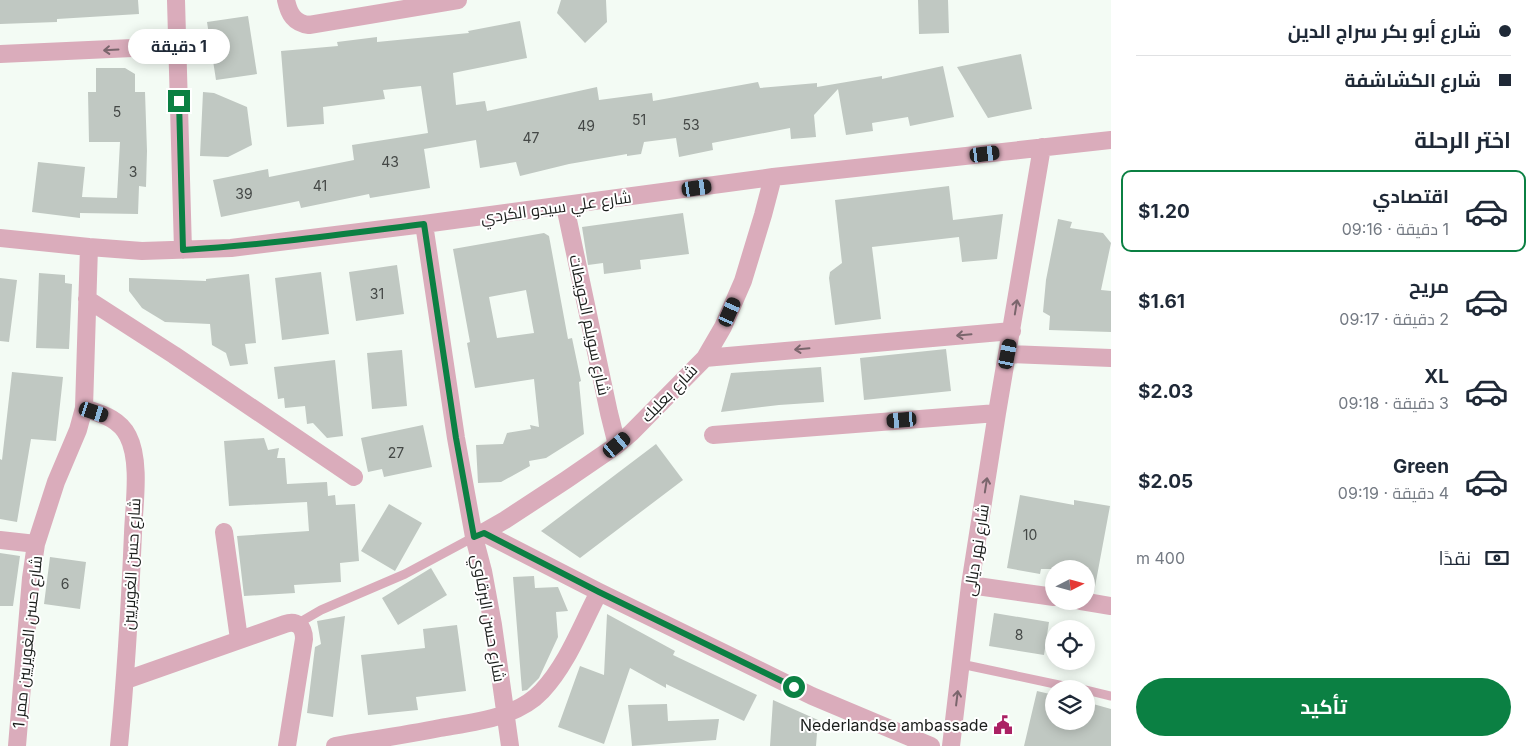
<!DOCTYPE html>
<html lang="ar">
<head>
<meta charset="utf-8">
<style>
	:root { --surface:#fff; --page:#f2f2f3; --text:#1f2937; --muted:#747a83; --line:#e0e1e3; --accent:#0b8043 }
	body { margin:0; font-family:Inter,Cairo,sans-serif; background:var(--page); color:var(--text); direction:rtl; height:100vh; display:flex; flex-direction:column; font-size:19px; white-space:nowrap }
	* { box-sizing:border-box; margin:0 }
	p { font-size:16px; color:var(--muted) }
	.icon { flex:none; width:28px; height:28px; fill:none; stroke:currentColor; stroke-width:2; stroke-linecap:round; stroke-linejoin:round }
	.map { position:relative; flex:1; overflow:hidden; direction:ltr }
	.sheet { display:flex; flex-direction:column; background:var(--surface); width:425px }
	.sheet>* { flex:none }
	.banner { display:grid; align-content:center; height:110px; padding:0 25px; background:var(--surface) }
	.needle { width:32px; rotate:84deg }
	.fabs { position:absolute; left:1045px; top:560px; display:grid; gap:10px }
	.fabs a { display:grid; place-items:center; width:50px; height:50px; border-radius:50%; background:var(--surface); box-shadow:0 2px 12px #0003; font-size:25px }
	.end { position:absolute; width:22px; height:22px; margin:-11px; border:6px solid #0b8043; background:#fff; box-shadow:0 0 0 2px #fff }
	.from { border-radius:50% }
	.bubble { position:absolute; height:35px; border-radius:18px; background:var(--surface); box-shadow:0 2px 12px #0003; font-size:16px; font-weight:700; line-height:35px; text-align:center; direction:rtl }
	.car { position:absolute; width:15px; height:30px; margin:-15px -8px; border-radius:6px; box-shadow:0 0 4px 1px #0007; background:linear-gradient(#222 24%,#8ab4d8 0 40%,#222 0 76%,#8ab4d8 0 86%,#222 0) }
	.banner b { display:flex; align-items:center; gap:18px; height:48px; font-size:19px }
	.banner b+b { border-top:1px solid var(--line) }
	.banner i { width:12px; height:12px; background:var(--text) }
	ul { padding:0; list-style:none }
	li { display:flex; align-items:center; gap:15px; height:82px; margin:0 10px 8px; padding:0 15px; border:2px solid transparent; border-radius:10px }
	li div { flex:1 }
	li b { display:block; font-size:19px }
	li em { font-style:normal; font-weight:700 }
	li.current { border-color:var(--accent) }
	li>.icon { width:45px; height:45px; stroke-width:1.5 }
	h2 { padding:0 25px; font-size:22px; line-height:60px }
	.pay { display:flex; align-items:center; gap:12px; height:55px; padding:0 25px; font-size:19px }
	.pay p { margin-inline-start:auto }
	.action { display:flex; gap:10px; margin-top:auto; padding:10px 25px }
	.action a { flex:1; height:58px; border-radius:30px; background:var(--accent); color:#fff; font-size:20px; font-weight:700; line-height:58px; text-align:center }
	main { display:flex; flex:1; min-height:0 }
	.map>svg:first-child { display:block }
</style>
</head>
<body>
<main>
<section class="sheet">
<div class="banner">
<b><i class="from"></i>شارع أبو بكر سراج الدين</b>
<b><i></i>شارع الكشاشفة</b>
</div>
<h2>اختر الرحلة</h2>
<ul>
<li class="current"><svg class="icon" aria-label="car" viewBox="0 0 24 24"><path d="M5 17H2v-5l4-1 3-4h7l3 4 3 1v5h-3M9 17h6M6 11h13"/><circle cx="7" cy="17" r="2"/><circle cx="17" cy="17" r="2"/></svg><div><b>اقتصادي</b><p>1 دقيقة · 09:16</p></div><em>$1.20</em></li>
<li><svg class="icon" aria-label="car" viewBox="0 0 24 24"><path d="M5 17H2v-5l4-1 3-4h7l3 4 3 1v5h-3M9 17h6M6 11h13"/><circle cx="7" cy="17" r="2"/><circle cx="17" cy="17" r="2"/></svg><div><b>مريح</b><p>2 دقيقة · 09:17</p></div><em>$1.61</em></li>
<li><svg class="icon" aria-label="car" viewBox="0 0 24 24"><path d="M5 17H2v-5l4-1 3-4h7l3 4 3 1v5h-3M9 17h6M6 11h13"/><circle cx="7" cy="17" r="2"/><circle cx="17" cy="17" r="2"/></svg><div><b>XL</b><p>3 دقيقة · 09:18</p></div><em>$2.03</em></li>
<li><svg class="icon" aria-label="car" viewBox="0 0 24 24"><path d="M5 17H2v-5l4-1 3-4h7l3 4 3 1v5h-3M9 17h6M6 11h13"/><circle cx="7" cy="17" r="2"/><circle cx="17" cy="17" r="2"/></svg><div><b>Green</b><p>4 دقيقة · 09:19</p></div><em>$2.05</em></li>
</ul>
<div class="pay"><svg class="icon" aria-label="cash" viewBox="0 0 24 24"><path d="M3 7h18v10H3z"/><circle cx="12" cy="12" r="2"/></svg>نقدًا<p>400 m</p></div>
<div class="action"><a>تأكيد</a></div>
</section>
<div class="map">
<svg width="1111" height="746" viewBox="0 0 1111 746">
	<rect width="100%" height="100%" fill="#f3fbf4"/>
	<path fill="#c0c8c2" fill-rule="evenodd" d="M0 0H138L139 14 57 19V22L0 24Z
		M561 0H606L607 22 585 43 557 13Z
		M918 0H948L949 33 919 34Z
		M248 16 257 74 216 80 207 22Z
		M520 21 527 58 453 73 456 105 485 101 487 111 597 87 599 100 652 93 653 101 758 82 760 88 817 83V87L882 76V79L943 66 954 117 910 126 908 117 872 123 873 131 846 135 838 89 814 115 816 137 791 139 790 128 712 143 713 150 679 157 676 138 644 142 641 154 627 156V154L569 164 520 176 516 162 480 168 476 140 424 149 430 188 370 198 369 194 301 208 299 201 221 217 213 180 268 169 269 177 354 160 352 145 428 133 421 86 383 90 385 99 323 107 324 124 287 127 281 51 338 46 337 42 377 37V42L469 33 468 31Z
		M1021 54 1032 109 988 118 957 67Z
		M96 68H125L135 74V92H145L147 151 146 187 139 186 138 214 80 213V218L32 212 38 162 85 167 82 197 117 198 120 142H89L88 92H96Z
		M203 92 214 93 247 107 252 145 228 157 200 156Z
		M949 186 953 220 1003 214 997 259 962 262 959 237 872 247 881 319 835 325 829 278 830 272 842 263 835 200Z
		M683 213 689 254 640 260 641 269 604 274 603 263 588 265 582 227Z
		M1058 219 1072 222 1070 228 1103 233 1111 243 1101 290 1111 291V332L1049 330 1050 316 1043 312 1046 280Z
		M544 233 549 236 568 339 572 338 581 381 579 382 584 434 546 458 529 461 530 466 501 482 478 483 476 445 503 444 507 433 531 429 530 425 539 427 534 379 475 388 467 343 470 342 453 249ZM526 290 534 333 497 338 489 297Z
		M397 265 404 314 356 321 349 272Z
		M321 272 329 334 282 340 275 278Z
		M39 273 65 275V283L72 284 69 349 36 348Z
		M249 274 256 343 245 344 248 364 230 366 226 353 212 345 210 324 165 322 142 308 129 291V278L206 281V279Z
		M0 278 17 280 9 342 0 341Z
		M946 349 951 391 864 400 860 358Z
		M402 350 407 406 372 409 367 353Z
		M335 360 343 436 327 438 313 423 307 424 305 406 285 408 284 398 278 399 274 367Z
		M821 367 824 402 779 405 721 412 731 373Z
		M12 372 63 377 56 441 31 439 17 522 0 519V459L2 460Z
		M423 425 432 467 384 477 382 469 368 472 361 438Z
		M264 438 268 450 279 448 277 458H285L287 484 327 482 328 496 335 495 336 505 355 504 359 561 340 563 341 582 294 585 295 593 244 596 237 536 309 531 307 502 229 506 224 441Z
		M656 444 683 480 580 558 541 531Z
		M1020 495 1074 505V500L1110 506 1094 592 1086 591V569H1041L1040 574 1007 568Z
		M389 504 422 523 395 571 361 551Z
		M0 553 20 556 13 606H0Z
		M50 557 86 562 80 609 44 604Z
		M431 568 447 595 398 625 382 598Z
		M534 576 535 588 558 587 568 611 556 612 558 637 539 678 527 690 522 691 513 577Z
		M994 613 1049 622 1044 655 989 646Z
		M607 614 675 651 673 655 757 695 744 721 666 684V688L630 668 604 744 558 727 580 666 604 675Z
		M345 616 333 717 307 713 315 647 321 644 317 621Z
		M457 625 466 691 416 697 418 710 368 715 361 655 425 648 423 629Z
		M1037 691 1054 695V721H1086V702L1111 709V746H1024Z
		M773 700 818 720 816 746H770Z
		M667 704 668 721 719 719 716 740 632 746 628 705Z"/>
	<g fill="none" stroke-linecap="round" stroke-linejoin="round">
		<path stroke="#daacbb" stroke-width="9" d="M297 624 321 610 405 574 474 537
			M961 664 1078 689
			M1086 690 1110 696"/>
		<path stroke="#daacbb" stroke-width="18" d="M176 0 183 250
			M286 0C289 14 294 23 309 25L458 0
			M0 54 177 46
			M565 206 609 413 617 445
			M424 224 456 438 474 537 483 571 493 625 510 746
			M0 238 89 247 142 251 231 248 424 224 773 177 1111 140
			M87 299 174 355 354 477
			M1008 354 1111 358
			M705 358 1012 331
			M84 408C101 414 119 418 128 436 141 461 134 505 133 533 130 604 126 675 119 746
			M713 435 997 413
			M224 532 239 639
			M484 533 599 592 812 696 931 746
			M477 536 505 520 566 480 617 445 631 433 705 358 723 327 743 281 763 215 773 177
			M0 540 36 544
			M970 585 1054 597
			M1081 601 1111 606
			M126 680 285 624C297 620 304 627 304 639L287 746
			M17 746 31 578 36 544 56 482 78 430 84 408 89 247
			M335 746C370 740 405 735 440 728 474 722 517 718 542 691 568 663 581 626 599 592
			M951 746 970 585 997 413 1042 147"/>
	</g>
	<defs><path id="oneway-shaft" d="M-6 0H5M1.5-3L5.5 0L1.5 3" fill="none" stroke-width="1.6" stroke-linecap="round" stroke-linejoin="round" transform="scale(1.25)"/></defs>
	<g stroke="#7a656c">
		<use href="#oneway-shaft" transform="translate(111 50) rotate(177)"/>
		<use href="#oneway-shaft" transform="translate(1016 307) rotate(-81)"/>
		<use href="#oneway-shaft" transform="translate(964 335) rotate(175)"/>
		<use href="#oneway-shaft" transform="translate(802 349) rotate(175)"/>
		<use href="#oneway-shaft" transform="translate(986 485) rotate(-81)"/>
		<use href="#oneway-shaft" transform="translate(957 698) rotate(-83)"/>
	</g>
	<g fill="none" stroke-linecap="round" stroke-linejoin="round">
		<path stroke="#0b8043" stroke-width="6" d="M179 101 183 250C264 245 344 234 424 224L456 438 474 537 484 533 599 592 794 687"/>
	</g>
	<defs>
		<g id="civic-bare" transform="scale(1.5)"><path d="M-.6-6.5H3V-4.5H.6V-3L4-1V1h2V6H-6V1h2V-1L-.6-3ZM-1.2 2.5V6h2.4V2.5Z" fill="#ab2164" stroke="#fff" stroke-width="2.5" paint-order="stroke"/></g>
	</defs>
	<g fill-rule="evenodd">
		<use href="#civic-bare" x="1003" y="725"/>
	</g>
	<g text-anchor="middle" dominant-baseline="central" stroke-width="4" stroke-linejoin="round" paint-order="stroke">
		<g font-size="14" fill="#444846">
			<text x="117" y="111">5</text>
			<text x="639" y="119">51</text>
			<text x="691" y="124">53</text>
			<text x="586" y="125">49</text>
			<text x="531" y="137">47</text>
			<text x="390" y="161">43</text>
			<text x="133" y="171">3</text>
			<text x="320" y="185">41</text>
			<text x="244" y="193">39</text>
			<text x="377" y="293">31</text>
			<text x="396" y="452">27</text>
			<text x="1030" y="534">10</text>
			<text x="65" y="583">6</text>
			<text x="1019" y="634">8</text>
		</g>
		<g font-size="16" fill="#1b1e1c" stroke="#fff">
			<text transform="translate(556 207) rotate(-8)">شارع علي سيدو الكردي</text>
			<text transform="translate(590 325) rotate(78)">شارع سويلم الحويطات</text>
			<text transform="translate(669 393) rotate(-46)">شارع بعلبك</text>
			<text transform="translate(976 550) rotate(-81)">شارع نهر ديالى</text>
			<text transform="translate(131 564) rotate(-87)">شارع حسن الغويريين</text>
			<text transform="translate(489 618) rotate(80)">شارع حسن البرقاوي</text>
			<text transform="translate(27 642) rotate(-84)">شارع حسن الغويريين ممر 1</text>
		</g>
		<g font-size="16" fill="#1b1e1c" stroke="#fff" text-anchor="end">
			<text x="988" y="725">Nederlandse ambassade</text>
		</g>
	</g>
</svg>
<div class="fabs">
<a><svg class="needle" viewBox="-14 -14 28 28"><path d="M0-13l5 13h-10z" fill="#e53935"/><path d="M0 13l5-13h-10z" fill="#747a83"/></svg></a>
<a><svg class="icon" aria-label="locate" viewBox="0 0 24 24"><circle cx="12" cy="12" r="6"/><path d="M12 2v4M12 18v4M2 12h4M18 12h4"/></svg></a>
<a><svg class="icon" aria-label="layers" viewBox="0 0 24 24"><path d="M12 4l9 5-9 5-9-5zM3 14l9 5 9-5"/></svg></a>
</div>
<i class="end from" style="left:794px;top:687px"></i>
<i class="end" style="left:179px;top:101px"></i>
<div class="bubble" style="left:128px;top:29px;width:102px">1 دقيقة</div>
<i class="car" style="left:985px;top:154px;rotate:83deg"></i>
<i class="car" style="left:697px;top:188px;rotate:82deg"></i>
<i class="car" style="left:730px;top:312px;rotate:24deg"></i>
<i class="car" style="left:1008px;top:354px;rotate:11deg"></i>
<i class="car" style="left:94px;top:412px;rotate:108deg"></i>
<i class="car" style="left:902px;top:420px;rotate:265deg"></i>
<i class="car" style="left:617px;top:445px;rotate:50deg"></i>
</div>
</main>
</body>
</html>
